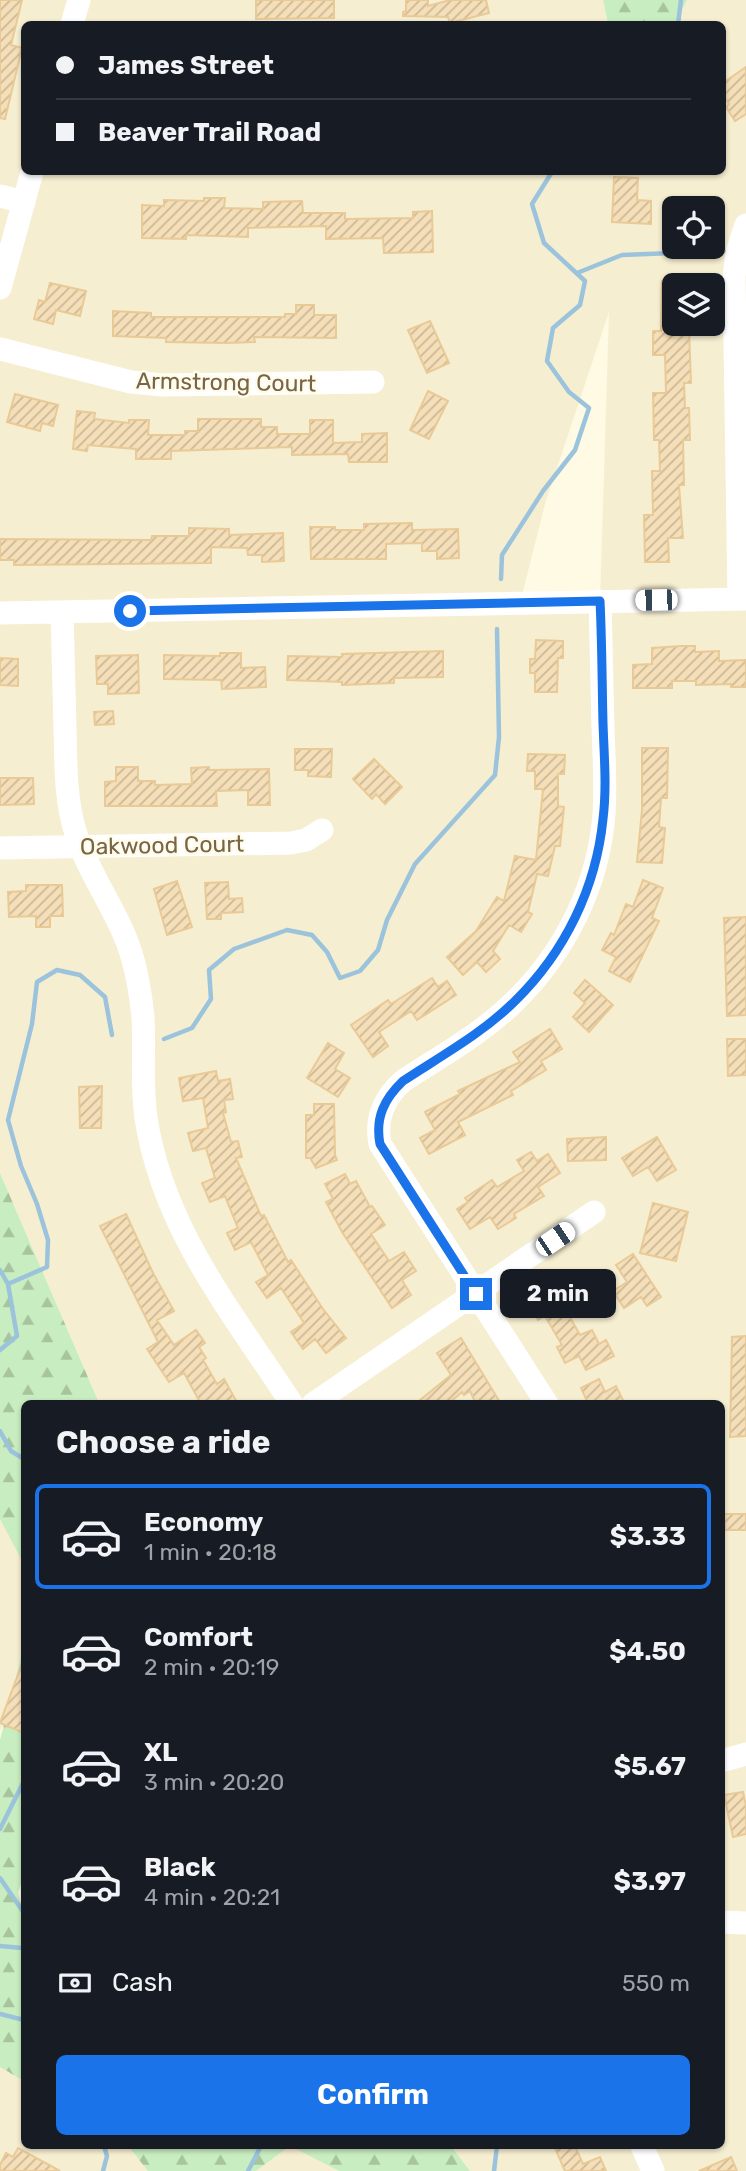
<!DOCTYPE html>
<html lang="en">
<head>
<meta charset="utf-8">
<style>
	:root { --surface:#171b24; --page:#20242c; --text:#f1f3f6; --muted:#9ea1a6; --line:#363941; --accent:#1a73e8 }
	body { margin:0; font-family:Rubik,sans-serif; background:var(--page); color:var(--text); height:100vh; display:flex; flex-direction:column; font-size:26px; white-space:nowrap }
	* { box-sizing:border-box; margin:0 }
	p { font-size:23px; color:var(--muted) }
	.icon { flex:none; width:38px; height:38px; fill:none; stroke:currentColor; stroke-width:2; stroke-linecap:round; stroke-linejoin:round }
	.map { position:relative; flex:1; overflow:hidden }
	.panel { position:absolute; left:21px; top:1400px; width:704px; height:749px; display:flex; flex-direction:column; background:var(--surface); border-radius:10px; box-shadow:0 2px 5px #0004 }
	.panel>* { flex:none }
	.top-card { position:absolute; left:21px; top:21px; width:705px; height:154px; border-radius:10px; box-shadow:0 2px 5px #0004; display:grid; align-content:center; height:154px; padding:0 35px; background:var(--surface) }
	.controls { position:absolute; left:662px; top:196px; display:grid; gap:14px }
	.controls a { display:grid; place-items:center; width:63px; height:63px; border-radius:10px; background:var(--surface); box-shadow:0 2px 5px #0004; font-size:35px }
	.end { position:absolute; width:32px; height:32px; margin:-16px; border:9px solid #1a73e8; background:#fff; box-shadow:0 0 0 4px #fff }
	.from { border-radius:50% }
	.bubble { position:absolute; height:49px; border-radius:10px; background:var(--surface); box-shadow:0 2px 5px #0004; font-size:23px; font-weight:700; line-height:49px; text-align:center }
	.car { position:absolute; width:21px; height:42px; margin:-21px -10px; border-radius:9px; box-shadow:0 0 5px 2px #0007; background:linear-gradient(#fff 24%,#345 0 40%,#fff 0 76%,#345 0 86%,#fff 0) }
	.top-card b { display:flex; align-items:center; gap:24px; height:66px; font-size:26px }
	.top-card b+b { border-top:2px solid var(--line) }
	.top-card i { width:18px; height:18px; background:var(--text) }
	ul { padding:0; list-style:none }
	li { display:flex; align-items:center; gap:21px; height:105px; margin:0 14px 10px; padding:0 21px; border:4px solid transparent; border-radius:10px }
	li div { flex:1 }
	li b { display:block; font-size:26px }
	li em { font-style:normal; font-weight:700 }
	li.on { border-color:var(--accent) }
	li>.icon { width:63px; height:63px; stroke-width:1.5 }
	h2 { padding:0 35px; font-size:32px; line-height:84px }
	.pay { display:flex; align-items:center; gap:18px; height:77px; padding:0 35px; font-size:26px }
	.pay p { margin-inline-start:auto }
	.primary-button { display:flex; gap:14px; margin-top:auto; padding:14px 35px }
	.primary-button a { flex:1; height:80px; border-radius:10px; background:var(--accent); color:#fff; font-size:28px; font-weight:700; line-height:80px; text-align:center }
	.map>svg:first-child { display:block }
</style>
</head>
<body>
<div class="map">
<svg width="746" height="2171" viewBox="0 0 746 2171">
	<defs>
		<pattern id="forest-firs" width="22" height="20" patternUnits="userSpaceOnUse" patternTransform="scale(1.75)"><rect width="22" height="20" fill="#c8edc0"/><path d="M5 1l3.5 6h-7zM16 11l3.5 6h-7z" fill="#a7c49e"/></pattern>
		<pattern id="building-hatch" width="6" height="6" patternUnits="userSpaceOnUse" patternTransform="scale(1.75)"><rect width="6" height="6" fill="#f5dfb8"/><path d="M-1 1l2-2M0 6l6-6M5 7l2-2" fill="none" stroke="#cbb897"/></pattern>
	</defs>
	<rect width="100%" height="100%" fill="#fefae3"/>
	<path fill="#f6eed0" fill-rule="evenodd" d="M0 0H603L608 24H24V172H723V24H675L687 0H746V599L600 601 609 312 545 504 520 603 746 610V2171H470L451 2146H721V1404L99 1403 0 1173ZM674 208H712V247H674ZM674 285H712V324H674Z
		M0 1519 24 1565V1646L7 1719 0 1731Z
		M0 2054 24 2071V2146H128L148 2171H0Z
		M290 2146 339 2171H256Z"/>
	<path fill="url(#forest-firs)" d="M603 0H687L675 24H608Z
		M0 1173 99 1403 24 1404V1565L0 1519Z
		M24 1646V1875L18 1893 24 1914V2081L0 2067V1740Z
		M128 2146H451L470 2171H339L290 2146 256 2171H148Z"/>
	<g fill="none" stroke-linecap="round" stroke-linejoin="round">
		<path stroke="#9bc3dc" stroke-width="4.5" d="M678 24 681 0
			M577 273 622 255 724 251
			M501 579 502 555 543 491 575 450 589 408 569 392 547 361 553 328 580 305 585 281 544 243 532 204 552 172
			M164 1039 192 1028 211 999 209 970 234 949 287 930 312 935 327 952 340 978 360 971 378 950 387 920 415 864 495 775 499 737 497 629
			M0 1270 8 1284 17 1336 0 1350
			M8 1284 47 1267 48 1240 37 1204 21 1166 8 1120 32 1024 37 982 57 970 80 975 105 997 112 1035
			M0 1431 11 1451 24 1459
			M0 1829 24 1781
			M0 1878 24 1913
			M0 1946 22 1948 24 1946
			M0 2014 24 2020
			M103 2171 107 2156 104 2146
			M248 2171 261 2146
			M494 2171 497 2146"/>
	</g>
	<path fill="url(#building-hatch)" stroke="#e9ca97" stroke-width="2" d="M0 0H22L11 45 22 48 5 119 0 118Z
		M256 0H334V18L256 19Z
		M406 0H428V6L450 0H486L489 13 450 23 448 17 403 16V12L406 11Z
		M746 67V114L735 121 726 107 729 104 723 95V83Z
		M614 177 638 178 637 200 651 201V224L612 222Z
		M204 198H225L224 208 263 209V202L302 201 303 213H345V219L413 218V212L432 211 433 252 384 253 383 238 326 239V226L248 228V237L186 235V239L142 238V205L164 206V200L204 201Z
		M662 281H674V331L689 330 691 383H684L685 408H689L690 440H683L684 485H679L683 538H668L669 562H645L644 515H653L652 471H660L659 440H654L653 393H666L665 355H653V331H661Z
		M50 283 86 291 80 316 56 310 53 324 34 319 39 300 45 302Z
		M296 305H314V315H336V338L254 337 255 342 226 343 166 342V338L113 336V311L151 313V317H285V314H296Z
		M430 321 449 363 427 373 408 330Z
		M428 391 448 401 429 439 410 430Z
		M15 394 58 405 53 426 42 423 40 431 7 422Z
		M77 411 95 413 94 419 129 423V420H149L148 435H185V431H198V419H261V427H277V434H310V420H333V443L362 442V434L387 433V462H349L348 454 292 455V447L171 451V459H136V449L88 445 87 451 73 449Z
		M412 523V530L458 529 459 558 437 559V551H422V543L386 544V559H311L310 527H335V530H364V524Z
		M189 528 229 529V535L283 533 284 561 262 562V555H248L247 548 211 547V563L14 565V560H0V539L151 540 152 536H189Z
		M536 640 563 641V658H558L557 692H535V673H530V659H535Z
		M681 646H695V652L719 651V661L746 660V687H731V684L696 685V681H672V688H633V665L652 664V648Z
		M443 651V677L394 678V683L342 685V682L287 680 288 656 342 657V654Z
		M220 653H241V668L265 667 266 687 222 689 221 680 164 679V655L220 656Z
		M138 655 139 693 108 694V684H97L96 656Z
		M0 658 18 659V686L0 685Z
		M113 711 114 724 95 725 94 712Z
		M642 748H668L667 798H661L659 827 665 828 662 863 637 862 642 810Z
		M295 749H332L331 777 308 776V770H295Z
		M528 754 565 755 564 774H558V806L564 807 560 846H555L548 876 537 874 528 912 532 914 521 932 509 925 493 951 500 959 486 972 477 962 463 975 447 957 476 931 497 897 504 901 515 856 536 860 543 789H535V771H527Z
		M374 759 402 787 385 804 376 794 372 799 353 779Z
		M116 767H138V781H155V785L192 784 191 768 209 767V770L269 769 270 805H248V790L216 791 217 806H105V782L116 781Z
		M0 778H33L34 804 0 805Z
		M643 880 663 888 652 918 659 921 630 982 609 971 616 957 602 950 611 933 614 935 626 904 633 907Z
		M177 881 192 927 167 935 154 889Z
		M228 882 229 899 242 898 243 912 221 913V919H207L205 883Z
		M26 885H62L63 916H50V927H36V916L9 917 8 892 26 891Z
		M746 917V1015L727 1016 724 918Z
		M432 978 438 987 447 981 456 995 417 1020 411 1011 379 1032 388 1046 373 1057 351 1025 388 1000 391 1004Z
		M585 980 613 1005 589 1032 573 1017 585 1003 574 993Z
		M550 1029 562 1049 541 1061 546 1070 511 1091 513 1095 458 1122 465 1135 429 1154 420 1138 435 1130 425 1112 460 1094 458 1091 520 1062 513 1052Z
		M727 1039H746V1075L728 1076Z
		M328 1043 344 1053 335 1069 350 1078 338 1097 307 1078Z
		M216 1071 218 1081 230 1079 233 1099 224 1100 226 1112 223 1113 231 1142 238 1141 242 1157 236 1158 261 1216 264 1215 288 1262 291 1260 323 1309 346 1338 326 1353 315 1339 303 1349 291 1332 304 1323 281 1288 267 1298 256 1282 268 1275 251 1242 235 1250 227 1233 238 1228 225 1196 210 1202 202 1183 215 1178 206 1148 193 1151 188 1133 208 1128 203 1098 183 1101 179 1078Z
		M102 1086 101 1128H80L79 1087Z
		M314 1104H334L335 1155 337 1160 316 1168 310 1158H306V1115H314Z
		M606 1137V1160L568 1161 567 1139Z
		M657 1137 676 1170 657 1181 648 1167 633 1176 622 1158Z
		M531 1152 537 1161 548 1154 560 1173 538 1187 544 1196 514 1214 516 1218 498 1229 490 1217 470 1229 457 1209 468 1202 465 1198 492 1180 497 1187 524 1171 517 1160Z
		M345 1174 350 1184 356 1181 370 1207 372 1206 385 1225 371 1234 389 1261 404 1252 416 1271 402 1280 411 1295 392 1308 342 1232 326 1202 333 1199 325 1184Z
		M653 1203 688 1212 676 1261 640 1253Z
		M126 1214 153 1273 174 1311 157 1320 174 1345 196 1330 205 1343 199 1347 206 1358 203 1360 217 1384 224 1379 238 1404H201L184 1373 169 1382 147 1349 158 1342 100 1226Z
		M633 1254 661 1297 647 1306 641 1297 624 1308 613 1291 627 1282 616 1265Z
		M551 1284 580 1335 592 1330 599 1344 606 1340 614 1356 586 1370 579 1356 565 1363 557 1347 562 1345 545 1316 538 1320 526 1298Z
		M746 1336V1436L730 1437 732 1337Z
		M461 1338 501 1404H476L470 1391 464 1395 462 1392 448 1404H415L451 1375 437 1353Z
		M599 1379 605 1392 616 1386 625 1404H580L587 1401 581 1388Z
		M724 1514H746V1530H725Z
		M23 1661 24 1662V1733L0 1723Z
		M743 1792 746 1806V1834L733 1837 724 1795Z
		M554 2146H575L583 2164 600 2157 606 2171H565Z
		M18 2148 60 2171H0V2165L6 2153 13 2157Z
		M731 2157 737 2171H699Z"/>
	<g fill="none" stroke-linecap="round" stroke-linejoin="round">
		<path stroke="#fff" stroke-width="23" d="M72 24 79 0
			M0 196 24 202
			M0 288 32 172
			M0 349 131 382 162 385 373 382
			M739 599 734 277 737 252 746 225
			M62 612C63 651 64 690 65 729 66 764 65 800 76 834 90 878 121 915 133 960 138 978 141 998 143 1017 145 1051 141 1084 146 1118 163 1229 232 1312 292 1404
			M0 613 746 599
			M0 848 291 843 306 840 322 830
			M313 1404 594 1212
			M547 1404 380 1144C375 1118 384 1098 403 1081 441 1056 483 1033 515 1001 566 951 599 884 604 813 606 785 604 757 603 728 602 686 601 643 600 601
			M721 1761 746 1754
			M721 1922 746 1923
			M642 2146 653 2171"/>
	</g>
	<g fill="none" stroke-linecap="round" stroke-linejoin="round">
		<path stroke="#1a73e8" stroke-width="9" d="M130 611 600 601C602 642 602 682 603 723 604 755 607 787 603 819 596 888 565 952 515 1001 483 1033 441 1056 403 1081 384 1099 375 1118 380 1144L476 1294"/>
	</g>
	<g text-anchor="middle" dominant-baseline="central" stroke-width="5" stroke-linejoin="round" paint-order="stroke">
		<g font-size="23" fill="#786447" stroke="#fffceb">
			<text transform="translate(226 382) rotate(1)">Armstrong Court</text>
			<text transform="translate(162 845) rotate(-1)">Oakwood Court</text>
		</g>
	</g>
</svg>
<div class="controls">
<a><svg class="icon" aria-label="locate" viewBox="0 0 24 24"><circle cx="12" cy="12" r="6"/><path d="M12 2v4M12 18v4M2 12h4M18 12h4"/></svg></a>
<a><svg class="icon" aria-label="layers" viewBox="0 0 24 24"><path d="M12 4l9 5-9 5-9-5zM3 14l9 5 9-5"/></svg></a>
</div>
<i class="end from" style="left:130px;top:611px"></i>
<i class="end" style="left:476px;top:1294px"></i>
<div class="bubble" style="left:500px;top:1269px;width:116px">2 min</div>
<i class="car" style="left:656px;top:600px;rotate:269deg"></i>
<i class="car" style="left:555px;top:1239px;rotate:56deg"></i>
<div class="top-card">
<b><i class="from"></i>James Street</b>
<b><i></i>Beaver Trail Road</b>
</div>
<section class="panel">
<h2>Choose a ride</h2>
<ul>
<li class="on"><svg class="icon" aria-label="car" viewBox="0 0 24 24"><path d="M5 17H2v-5l4-1 3-4h7l3 4 3 1v5h-3M9 17h6M6 11h13"/><circle cx="7" cy="17" r="2"/><circle cx="17" cy="17" r="2"/></svg><div><b>Economy</b><p>1 min · 20:18</p></div><em>$3.33</em></li>
<li><svg class="icon" aria-label="car" viewBox="0 0 24 24"><path d="M5 17H2v-5l4-1 3-4h7l3 4 3 1v5h-3M9 17h6M6 11h13"/><circle cx="7" cy="17" r="2"/><circle cx="17" cy="17" r="2"/></svg><div><b>Comfort</b><p>2 min · 20:19</p></div><em>$4.50</em></li>
<li><svg class="icon" aria-label="car" viewBox="0 0 24 24"><path d="M5 17H2v-5l4-1 3-4h7l3 4 3 1v5h-3M9 17h6M6 11h13"/><circle cx="7" cy="17" r="2"/><circle cx="17" cy="17" r="2"/></svg><div><b>XL</b><p>3 min · 20:20</p></div><em>$5.67</em></li>
<li><svg class="icon" aria-label="car" viewBox="0 0 24 24"><path d="M5 17H2v-5l4-1 3-4h7l3 4 3 1v5h-3M9 17h6M6 11h13"/><circle cx="7" cy="17" r="2"/><circle cx="17" cy="17" r="2"/></svg><div><b>Black</b><p>4 min · 20:21</p></div><em>$3.97</em></li>
</ul>
<div class="pay"><svg class="icon" aria-label="cash" viewBox="0 0 24 24"><path d="M3 7h18v10H3z"/><circle cx="12" cy="12" r="2"/></svg>Cash<p>550 m</p></div>
<div class="primary-button"><a>Confirm</a></div>
</section>
</div>
</body>
</html>
